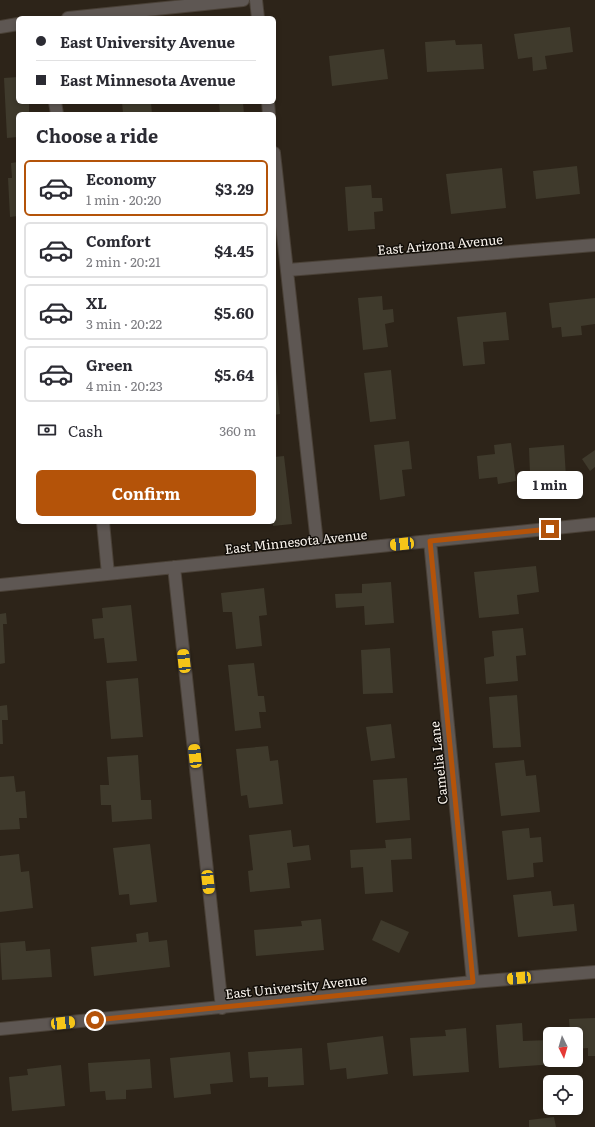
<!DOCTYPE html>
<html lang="en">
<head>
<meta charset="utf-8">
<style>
	:root { --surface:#fff; --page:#f2f2f3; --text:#2b2b33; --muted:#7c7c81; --line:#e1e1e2; --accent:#b45309 }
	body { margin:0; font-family:Literata,serif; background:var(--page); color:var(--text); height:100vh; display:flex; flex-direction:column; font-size:15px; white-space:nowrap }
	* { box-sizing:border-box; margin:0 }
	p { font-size:13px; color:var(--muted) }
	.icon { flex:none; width:22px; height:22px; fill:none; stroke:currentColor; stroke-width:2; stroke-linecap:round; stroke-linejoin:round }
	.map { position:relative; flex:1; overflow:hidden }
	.details { position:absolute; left:16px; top:112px; width:260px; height:412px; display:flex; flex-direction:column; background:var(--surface); border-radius:6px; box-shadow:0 2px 6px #0003 }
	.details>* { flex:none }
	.hud { position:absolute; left:16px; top:16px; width:260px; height:88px; border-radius:6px; box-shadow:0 2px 6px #0003; display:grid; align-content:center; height:88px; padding:0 20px; background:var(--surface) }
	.needle { width:26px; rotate:175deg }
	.fabs { position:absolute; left:543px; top:1027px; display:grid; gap:8px }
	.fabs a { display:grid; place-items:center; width:40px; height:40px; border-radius:6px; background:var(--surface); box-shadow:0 2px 6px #0003; font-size:20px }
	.end { position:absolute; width:18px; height:18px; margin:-9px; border:5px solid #b45309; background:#fff; box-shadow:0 0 0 2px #fff }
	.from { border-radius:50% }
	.bubble { position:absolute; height:28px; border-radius:6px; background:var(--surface); box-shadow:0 2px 6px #0003; font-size:13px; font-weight:700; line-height:28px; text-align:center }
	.car { position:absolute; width:12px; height:24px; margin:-12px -6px; border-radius:5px; box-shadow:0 0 3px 1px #0007; background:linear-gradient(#f5c518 24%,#345 0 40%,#f5c518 0 76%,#345 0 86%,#f5c518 0) }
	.hud b { display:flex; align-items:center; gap:14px; height:38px; font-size:15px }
	.hud b+b { border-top:1px solid var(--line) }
	.hud i { width:10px; height:10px; background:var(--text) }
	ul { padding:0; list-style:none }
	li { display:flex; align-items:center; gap:12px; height:56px; margin:0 8px 6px; padding:0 12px; border:2px solid var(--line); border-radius:6px }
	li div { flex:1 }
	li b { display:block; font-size:15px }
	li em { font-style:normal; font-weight:700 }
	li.on { border-color:var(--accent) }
	li>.icon { width:36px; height:36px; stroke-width:1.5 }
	h2 { padding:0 20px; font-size:18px; line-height:48px }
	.pay { display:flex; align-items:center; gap:10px; height:44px; padding:0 20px; font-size:15px }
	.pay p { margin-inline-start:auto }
	.button { display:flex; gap:8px; margin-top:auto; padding:8px 20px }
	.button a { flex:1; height:46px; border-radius:6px; background:var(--accent); color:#fff; font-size:16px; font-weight:700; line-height:46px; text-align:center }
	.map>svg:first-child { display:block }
</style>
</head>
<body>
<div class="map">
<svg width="595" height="1127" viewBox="0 0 595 1127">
	<rect width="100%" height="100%" fill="#2d2419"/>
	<path fill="#3f3a2c" d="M570 27 573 52 545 56 547 69 533 71 532 57 518 59 514 34Z
		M455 40 456 45 482 44 484 69 427 72 425 42Z
		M384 49 388 79 332 86 329 56Z
		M18 77V102H29V114H18V137L7 138 4 78Z
		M122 102H151L152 114H123Z
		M219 102H243L244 114H220Z
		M18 162V216L10 217 8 178H12L11 163Z
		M577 166 580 194 536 199 533 171Z
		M502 168 506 208 451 214 446 174Z
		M371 185 372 198H382L383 211 374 212 375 229 348 231 345 187Z
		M382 296 383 310 393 309 394 322 385 324 388 347 363 350 358 298Z
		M595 298V324L581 326 582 335 562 337 561 327 552 328 549 303Z
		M506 312 509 340 483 342 485 364 463 366 457 317Z
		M391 370 396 419 370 422 364 373Z
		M274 371H276L280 414 274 415Z
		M409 441 412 469 402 470 405 496 380 500 374 445Z
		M511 443 516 481 498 484 497 477 479 479 477 456 495 454 494 445Z
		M564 445 566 477 549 479V473L530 474 529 448Z
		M595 450V467L590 471 582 459Z
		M284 456 292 524 273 526V522H274V457Z
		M536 566 539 592 517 595 519 614 479 618 474 572Z
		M391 582 394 623 365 625 364 606 336 608 335 594 362 593V584Z
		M264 588 267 615 259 616 262 646 236 649 232 612H223L221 593Z
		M131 605 137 661 107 663 104 638 94 639 92 619 103 618 102 608Z
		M6 613 7 624H3L5 663 0 664V614Z
		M523 628 526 655 516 656 518 681 486 684 484 658 494 656 492 631Z
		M390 648 393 693 363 694 361 650Z
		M254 663 258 696H264L266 712H259L261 728 235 731 228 665Z
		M138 678 143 737 111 739 106 681Z
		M517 695 521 747 493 748 489 697Z
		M7 705 8 720H2L3 744H0V706Z
		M391 724 395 758 371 761 366 727Z
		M268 746 270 761 278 760 283 804 249 808 247 795 241 796 236 749Z
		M138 755 141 800H151L152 819 112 822 111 805H101L100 785H109L107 757Z
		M524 760 526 776 536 775 540 812 501 816 495 763Z
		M14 776 16 792 25 791 27 818H19L20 829 0 830V777Z
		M407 778 410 820 376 823 373 780Z
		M529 828 530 838 541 837 543 862 533 863 534 877 507 880 502 831Z
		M291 830 293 847 309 845 311 860 287 863 290 888 250 892 248 871 253 870 249 835Z
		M411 838 412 859 391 860 393 892 365 894 363 867 351 868 350 850 386 848 385 840Z
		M150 844 157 902 130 905 129 894 119 895 113 848Z
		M19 854 21 872 29 871 33 908 0 912V856Z
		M551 891 553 906 574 904 577 931 518 937 513 895Z
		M321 919 324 950 256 956 254 930 302 926 301 921Z
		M381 920 409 932 399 953 372 940Z
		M148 932 149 942 167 940 170 967 94 976 91 947 137 942 136 934Z
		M25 941 26 951 50 949 52 977 2 980 0 943Z
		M595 1018V1056H588V1048L576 1049V1034H570L569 1019Z
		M522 1023 523 1041 550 1040V1060H556V1064L499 1068 496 1025Z
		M466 1028 469 1072 413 1076 410 1038 446 1036 445 1030Z
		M383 1036 388 1074 347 1079 346 1068 330 1070 327 1043Z
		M302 1048 304 1085 268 1087V1077L250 1078 248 1052Z
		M230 1052 233 1082 210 1084 211 1094 174 1098 170 1058Z
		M150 1059 152 1088 126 1090V1099L106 1100 105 1091 90 1092 88 1063Z
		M61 1065 65 1106 12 1111 9 1077 28 1075 27 1069Z
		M554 1117 556 1127H529V1120Z"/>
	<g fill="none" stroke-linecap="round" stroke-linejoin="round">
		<g stroke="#4a4137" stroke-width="14">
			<path id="minor" d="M256 0 258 18
				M68 18 243 0
				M0 27 18 24
				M55 102 57 114
				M268 102 269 114
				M274 153 318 552
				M288 270 595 245
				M103 522 108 574
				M430 541 473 982
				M174 567 222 1008
				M0 585 595 524
				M0 1029 473 982 595 972"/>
		</g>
		<use href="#minor" stroke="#5e5753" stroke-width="12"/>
	</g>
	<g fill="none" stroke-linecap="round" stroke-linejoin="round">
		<path stroke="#b45309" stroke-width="5" d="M95 1020 473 982 430 541 550 529"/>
	</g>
	<g text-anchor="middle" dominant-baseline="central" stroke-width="3" stroke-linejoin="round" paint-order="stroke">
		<g font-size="13" fill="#f9f3ec" stroke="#120e09">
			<text transform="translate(440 244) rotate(-5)">East Arizona Avenue</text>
			<text transform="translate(296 541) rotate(-6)">East Minnesota Avenue</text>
			<text transform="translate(438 763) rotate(-96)">Camelia Lane</text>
			<text transform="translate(296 986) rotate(-6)">East University Avenue</text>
		</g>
	</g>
</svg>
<div class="fabs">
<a><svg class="needle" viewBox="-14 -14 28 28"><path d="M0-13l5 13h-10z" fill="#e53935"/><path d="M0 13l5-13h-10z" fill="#7c7c81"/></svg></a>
<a><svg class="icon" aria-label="locate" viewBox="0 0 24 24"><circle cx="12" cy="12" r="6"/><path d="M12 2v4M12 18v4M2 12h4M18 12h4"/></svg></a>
</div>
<i class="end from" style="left:95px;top:1020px"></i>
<i class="end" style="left:550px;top:529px"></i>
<div class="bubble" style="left:517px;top:471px;width:66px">1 min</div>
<i class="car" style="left:402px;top:544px;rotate:264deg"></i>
<i class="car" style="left:184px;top:661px;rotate:354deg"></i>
<i class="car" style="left:195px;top:756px;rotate:354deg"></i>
<i class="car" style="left:208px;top:882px;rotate:174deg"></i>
<i class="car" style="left:519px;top:978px;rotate:265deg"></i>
<i class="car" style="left:63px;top:1023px;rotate:84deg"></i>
<div class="hud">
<b><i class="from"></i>East University Avenue</b>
<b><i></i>East Minnesota Avenue</b>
</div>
<section class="details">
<h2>Choose a ride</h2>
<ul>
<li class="on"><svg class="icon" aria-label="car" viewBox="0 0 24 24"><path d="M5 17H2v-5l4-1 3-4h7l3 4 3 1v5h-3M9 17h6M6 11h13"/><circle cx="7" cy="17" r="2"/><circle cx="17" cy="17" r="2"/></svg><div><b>Economy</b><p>1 min · 20:20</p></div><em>$3.29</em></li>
<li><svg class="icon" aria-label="car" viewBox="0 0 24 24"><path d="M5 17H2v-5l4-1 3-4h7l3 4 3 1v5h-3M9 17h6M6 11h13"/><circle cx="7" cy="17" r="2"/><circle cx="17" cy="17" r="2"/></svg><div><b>Comfort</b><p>2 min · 20:21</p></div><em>$4.45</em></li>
<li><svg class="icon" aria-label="car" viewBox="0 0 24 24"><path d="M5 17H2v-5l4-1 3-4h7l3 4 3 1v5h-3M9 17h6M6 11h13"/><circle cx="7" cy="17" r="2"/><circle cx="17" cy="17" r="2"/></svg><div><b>XL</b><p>3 min · 20:22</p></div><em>$5.60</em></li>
<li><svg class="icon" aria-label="car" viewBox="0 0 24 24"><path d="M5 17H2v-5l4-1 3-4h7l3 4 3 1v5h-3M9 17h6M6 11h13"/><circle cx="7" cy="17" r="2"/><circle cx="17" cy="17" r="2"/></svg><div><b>Green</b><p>4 min · 20:23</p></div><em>$5.64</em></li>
</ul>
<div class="pay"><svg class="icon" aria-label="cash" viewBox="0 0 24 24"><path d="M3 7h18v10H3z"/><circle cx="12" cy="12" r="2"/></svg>Cash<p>360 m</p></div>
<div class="button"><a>Confirm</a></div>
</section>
</div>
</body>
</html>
